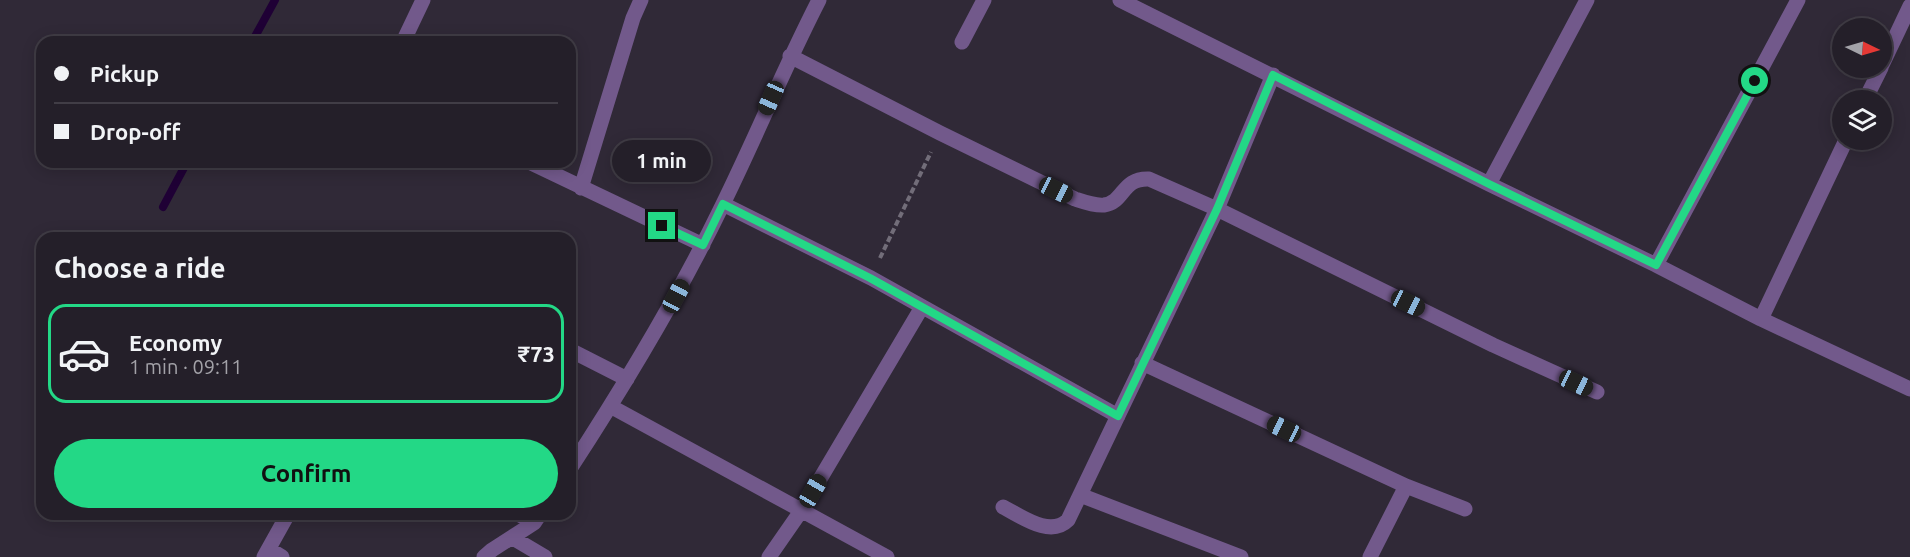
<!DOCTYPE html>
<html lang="en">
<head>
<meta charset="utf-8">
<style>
	:root { --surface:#241f29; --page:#2c2731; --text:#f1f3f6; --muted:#a3a2a8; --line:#413d46; --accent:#23d886 }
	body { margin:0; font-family:Ubuntu,sans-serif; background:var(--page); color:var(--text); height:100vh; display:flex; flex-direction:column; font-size:22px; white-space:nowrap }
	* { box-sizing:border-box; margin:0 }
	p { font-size:20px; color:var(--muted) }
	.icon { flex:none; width:33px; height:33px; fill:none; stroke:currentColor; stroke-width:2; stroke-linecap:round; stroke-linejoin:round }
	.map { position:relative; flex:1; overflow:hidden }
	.sheet { position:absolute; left:36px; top:232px; width:540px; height:288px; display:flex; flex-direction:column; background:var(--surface); border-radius:18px; box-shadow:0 3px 15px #0003,0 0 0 2px var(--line) }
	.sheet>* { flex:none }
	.guide { position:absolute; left:36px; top:36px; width:540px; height:132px; border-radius:18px; box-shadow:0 3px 15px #0003,0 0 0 2px var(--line); display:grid; align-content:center; height:132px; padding:0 18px; background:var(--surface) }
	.needle { width:39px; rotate:95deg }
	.buttons { position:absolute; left:1832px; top:18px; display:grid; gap:12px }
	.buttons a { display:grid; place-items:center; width:60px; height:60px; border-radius:50%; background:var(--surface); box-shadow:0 3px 15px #0003,0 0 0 2px var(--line); font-size:30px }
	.end { position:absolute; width:27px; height:27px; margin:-14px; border:8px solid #23d886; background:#111; box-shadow:0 0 0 3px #111 }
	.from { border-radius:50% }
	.bubble { position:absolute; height:42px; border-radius:21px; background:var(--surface); box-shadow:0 3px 15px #0003,0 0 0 2px var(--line); font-size:20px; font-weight:700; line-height:42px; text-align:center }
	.car { position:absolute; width:18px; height:36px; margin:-18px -9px; border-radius:8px; box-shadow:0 0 4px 2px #0007; background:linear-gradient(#222 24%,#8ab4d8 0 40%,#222 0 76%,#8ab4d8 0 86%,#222 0) }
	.guide b { display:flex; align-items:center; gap:21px; height:57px; font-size:22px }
	.guide b+b { border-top:2px solid var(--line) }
	.guide i { width:15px; height:15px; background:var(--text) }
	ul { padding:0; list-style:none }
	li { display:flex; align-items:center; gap:18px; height:99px; margin:0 12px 9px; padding:0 6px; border:3px solid transparent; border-radius:18px }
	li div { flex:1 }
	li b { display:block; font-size:22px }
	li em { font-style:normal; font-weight:700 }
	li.active { border-color:var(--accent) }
	li>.icon { width:54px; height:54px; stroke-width:1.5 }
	h2 { padding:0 18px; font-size:27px; line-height:72px }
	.cta { display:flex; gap:12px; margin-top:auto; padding:12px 18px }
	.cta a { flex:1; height:69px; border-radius:36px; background:var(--accent); color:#111; font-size:24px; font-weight:700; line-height:69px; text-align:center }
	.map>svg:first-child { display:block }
</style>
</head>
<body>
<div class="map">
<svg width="1910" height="557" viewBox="0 0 1910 557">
	<rect width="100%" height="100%" fill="#302937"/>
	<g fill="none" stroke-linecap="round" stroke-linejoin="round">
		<path stroke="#1f0035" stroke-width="8" d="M252 42 275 0
			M163 207 187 162"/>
		<path stroke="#726d79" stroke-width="4" stroke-dasharray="6 3" stroke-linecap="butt" d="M880 258 931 152"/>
		<path stroke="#72598b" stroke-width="15" d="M1120 0 1489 184 1656 265 1761 319 1910 389
			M403 42 423 0
			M962 42 984 0
			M790 56 940 133 1075 199C1084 202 1095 206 1104 205 1125 202 1121 178 1149 179L1217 209 1493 345 1597 392
			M1881 67 1910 6
			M1865 100 1881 68
			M529 162 703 245
			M1489 184 1587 0
			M581 188 633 18 641 0
			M723 204 871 278 1118 416
			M1656 265 1798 0
			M1761 319 1846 140
			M570 350 627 379
			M1142 363 1406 486 1465 509
			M610 406 887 557
			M570 469C626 383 678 297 722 206 756 137 784 68 819 0
			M1080 495 1241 557
			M1003 507C1021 516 1050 538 1068 520L1217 209 1273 75
			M518 514 534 523 540 514
			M513 538 545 557
			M269 549 282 557
			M264 557 288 514
			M484 557 492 550 534 523
			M769 557 801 511 922 307
			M1370 557 1406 486"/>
	</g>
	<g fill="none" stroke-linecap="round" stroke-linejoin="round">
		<path stroke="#23d886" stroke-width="8" d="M662 226 703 245 723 204 870 278 1118 416 1217 209 1273 75 1489 184 1656 265 1755 81"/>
	</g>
</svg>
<div class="buttons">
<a><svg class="needle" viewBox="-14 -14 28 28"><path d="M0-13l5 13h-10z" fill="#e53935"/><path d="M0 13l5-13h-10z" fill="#a3a2a8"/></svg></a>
<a><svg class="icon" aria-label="layers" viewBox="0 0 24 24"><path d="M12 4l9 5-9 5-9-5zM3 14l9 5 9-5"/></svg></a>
</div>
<i class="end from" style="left:1755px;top:81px"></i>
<i class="end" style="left:662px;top:226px"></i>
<div class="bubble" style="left:612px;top:140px;width:99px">1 min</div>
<i class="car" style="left:771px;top:98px;rotate:204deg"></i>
<i class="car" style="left:1056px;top:190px;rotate:116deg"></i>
<i class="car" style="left:676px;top:296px;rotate:28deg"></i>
<i class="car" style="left:1408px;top:303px;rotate:116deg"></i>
<i class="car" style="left:1576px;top:383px;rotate:115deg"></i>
<i class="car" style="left:1284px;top:429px;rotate:295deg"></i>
<i class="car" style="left:813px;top:491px;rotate:30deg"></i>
<div class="guide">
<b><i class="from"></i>Pickup</b>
<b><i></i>Drop-off</b>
</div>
<section class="sheet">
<h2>Choose a ride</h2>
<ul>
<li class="active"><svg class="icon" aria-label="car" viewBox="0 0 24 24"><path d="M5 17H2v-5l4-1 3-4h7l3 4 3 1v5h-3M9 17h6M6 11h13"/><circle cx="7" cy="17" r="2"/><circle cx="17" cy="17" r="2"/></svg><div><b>Economy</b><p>1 min · 09:11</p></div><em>₹73</em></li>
</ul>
<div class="cta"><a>Confirm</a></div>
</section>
</div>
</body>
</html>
